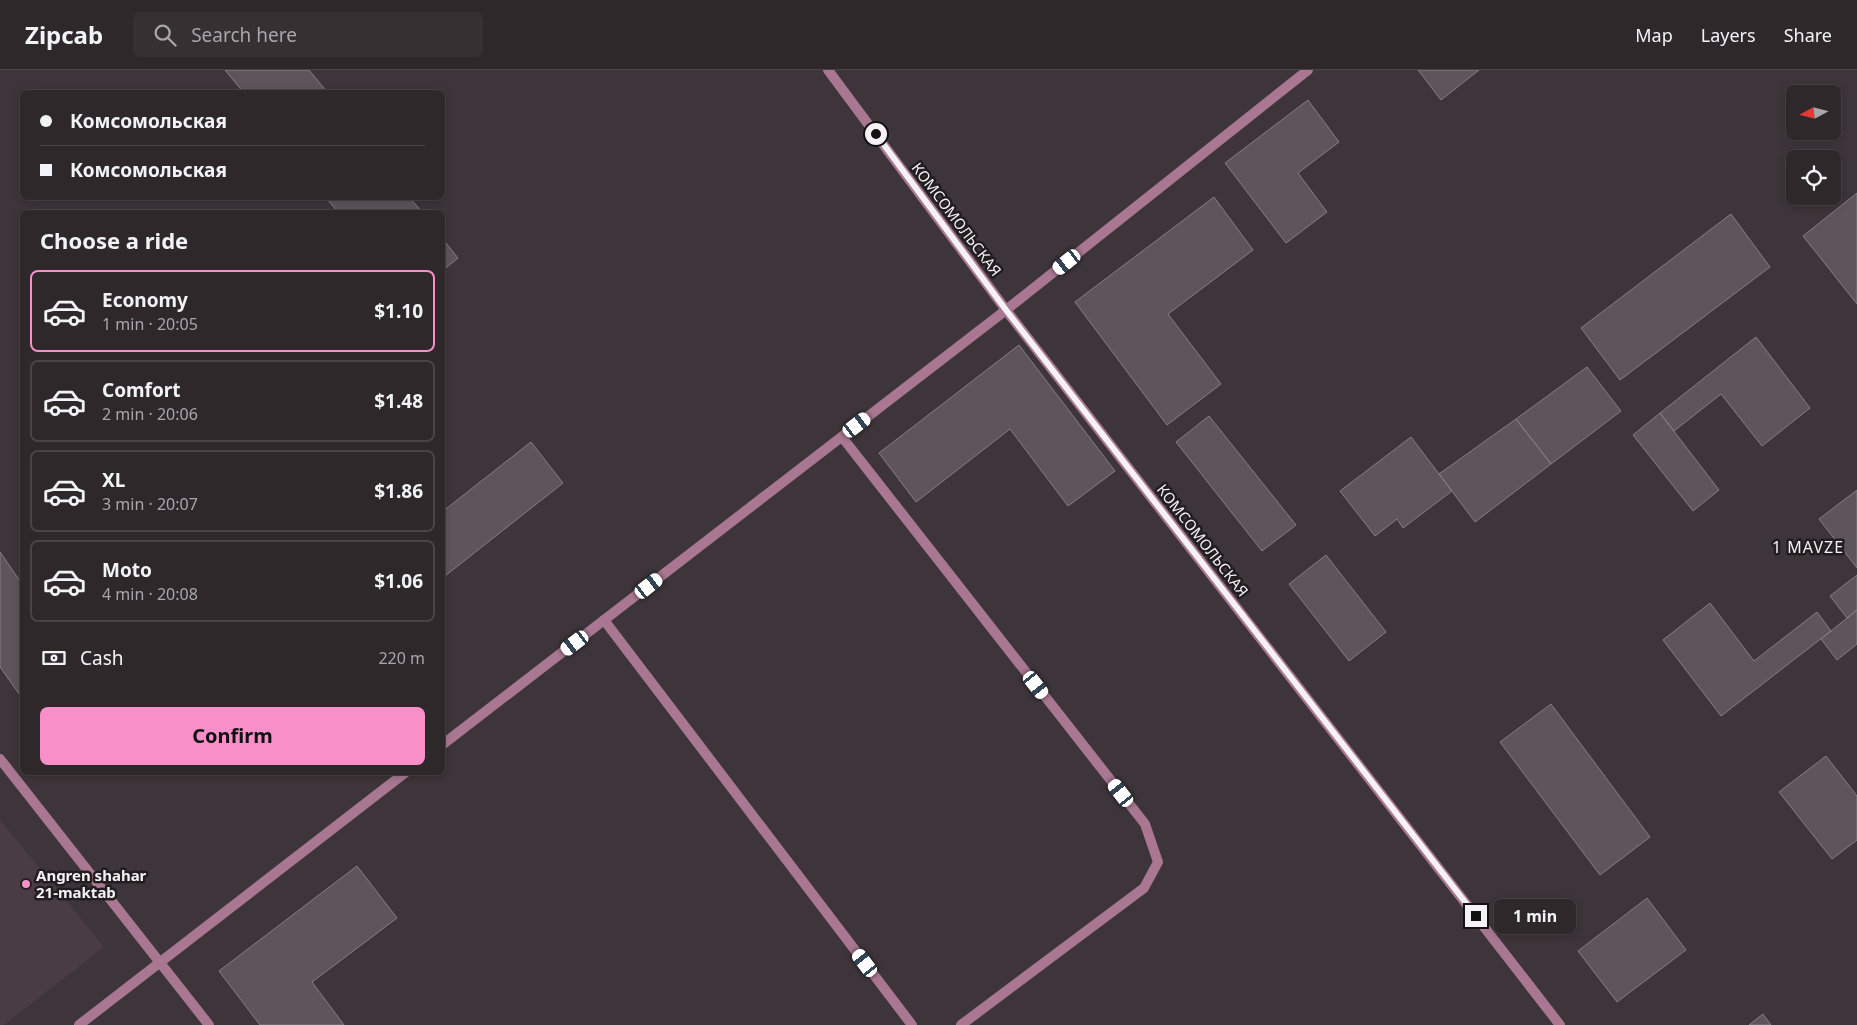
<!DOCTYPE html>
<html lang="en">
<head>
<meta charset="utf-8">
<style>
	:root { --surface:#2e282b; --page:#363033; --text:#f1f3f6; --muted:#a7a6a9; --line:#494447; --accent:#f98fc9 }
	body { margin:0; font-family:"Noto Sans",sans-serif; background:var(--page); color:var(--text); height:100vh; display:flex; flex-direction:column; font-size:19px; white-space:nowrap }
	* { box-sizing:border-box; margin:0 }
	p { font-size:16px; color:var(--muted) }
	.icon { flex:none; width:28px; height:28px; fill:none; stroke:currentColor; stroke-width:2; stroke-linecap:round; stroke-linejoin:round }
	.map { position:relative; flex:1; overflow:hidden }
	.details { position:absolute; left:20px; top:140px; width:425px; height:565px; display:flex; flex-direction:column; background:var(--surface); border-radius:8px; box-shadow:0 2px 8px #0003,0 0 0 1px var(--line) }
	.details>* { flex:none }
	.hud { position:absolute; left:20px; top:20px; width:425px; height:110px; border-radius:8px; box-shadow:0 2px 8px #0003,0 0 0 1px var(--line); display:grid; align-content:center; height:110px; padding:0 20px; background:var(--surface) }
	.needle { width:32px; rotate:263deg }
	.buttons { position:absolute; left:1786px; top:15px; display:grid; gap:10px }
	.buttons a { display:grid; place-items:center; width:55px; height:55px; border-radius:8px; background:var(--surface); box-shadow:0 2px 8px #0003,0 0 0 1px var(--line); font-size:25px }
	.end { position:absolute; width:22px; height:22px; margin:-11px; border:6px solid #f6f1f4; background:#111; box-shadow:0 0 0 2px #111 }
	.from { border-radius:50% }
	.bubble { position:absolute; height:35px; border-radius:8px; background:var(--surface); box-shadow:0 2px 8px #0003,0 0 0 1px var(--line); font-size:16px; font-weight:700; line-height:35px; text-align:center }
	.car { position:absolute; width:15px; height:30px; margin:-15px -8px; border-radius:6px; box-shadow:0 0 4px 1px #0007; background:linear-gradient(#fff 24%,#345 0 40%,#fff 0 76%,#345 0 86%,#fff 0) }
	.hud b { display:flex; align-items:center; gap:18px; height:48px; font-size:19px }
	.hud b+b { border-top:1px solid var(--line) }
	.hud i { width:12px; height:12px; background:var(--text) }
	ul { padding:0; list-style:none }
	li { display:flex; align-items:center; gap:15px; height:82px; margin:0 10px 8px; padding:0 10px; border:2px solid var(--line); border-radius:8px }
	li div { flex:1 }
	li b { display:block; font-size:19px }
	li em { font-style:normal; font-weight:700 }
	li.active { border-color:var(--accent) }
	li>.icon { width:45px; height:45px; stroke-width:1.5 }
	h2 { padding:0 20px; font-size:22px; line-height:60px }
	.pay { display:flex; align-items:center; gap:12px; height:55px; padding:0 20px; font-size:19px }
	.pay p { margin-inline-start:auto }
	.cta { display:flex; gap:10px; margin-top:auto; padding:10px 20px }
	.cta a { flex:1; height:58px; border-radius:8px; background:var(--accent); color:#111; font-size:20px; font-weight:700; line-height:58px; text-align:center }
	header { display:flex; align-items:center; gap:30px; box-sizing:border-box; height:70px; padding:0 25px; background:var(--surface); border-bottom:1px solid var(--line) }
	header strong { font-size:24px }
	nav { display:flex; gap:28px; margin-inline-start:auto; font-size:18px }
	.search { width:350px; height:45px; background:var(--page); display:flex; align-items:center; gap:12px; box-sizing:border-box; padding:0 18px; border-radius:8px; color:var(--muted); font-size:19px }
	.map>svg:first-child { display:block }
</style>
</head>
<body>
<header>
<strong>Zipcab</strong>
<div class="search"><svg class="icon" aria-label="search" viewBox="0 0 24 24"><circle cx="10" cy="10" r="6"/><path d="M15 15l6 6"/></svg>Search here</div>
<nav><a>Map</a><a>Layers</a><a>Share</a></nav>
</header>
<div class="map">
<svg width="1857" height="955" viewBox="0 0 1857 955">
	<rect width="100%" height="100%" fill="#3d3539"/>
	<path fill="#4a3c43" d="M0 750 104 877 4 955H0Z"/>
	<path fill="#5d5559" stroke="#867e82" d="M225 0H309L327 22H243Z
		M1418 0H1479L1441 30Z
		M1308 30 1339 72 1298 103 1327 142 1286 173 1225 93Z
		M1857 123V234L1803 166Z
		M1214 127 1253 180 1168 244 1221 314 1167 355 1075 232Z
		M326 128H410L422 142H338Z
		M1731 144 1770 197 1620 310 1581 258Z
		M442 168 458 188 442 201Z
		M1756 267 1810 338 1762 376 1721 324 1674 361 1660 343Z
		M1019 275 1115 401 1068 436 1010 359 916 432 879 383Z
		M1587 297 1621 341 1551 394 1516 349Z
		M1660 343 1719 420 1693 441 1633 365Z
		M1209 346 1296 455 1262 481 1176 372Z
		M1516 349 1551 394 1475 452 1439 404Z
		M1411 367 1452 421 1403 458 1397 449 1375 466 1340 421Z
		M531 372 563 413 445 506 442 503V442Z
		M1857 420V498L1819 449Z
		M0 482 22 514V628L0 597Z
		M1326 485 1386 562 1349 591 1289 514Z
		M1857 505V540L1847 548 1830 526Z
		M1710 533 1754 591 1817 542 1831 561 1721 646 1663 570Z
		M1857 540V574L1837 590 1821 569Z
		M1551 634 1650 767 1600 805 1500 672Z
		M1826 686 1857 726V770L1832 789 1779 722Z
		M357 796 397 848 312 912 344 955H260L219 901Z
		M1647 828 1686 880 1617 932 1578 881Z
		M1763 944 1771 955H1749Z"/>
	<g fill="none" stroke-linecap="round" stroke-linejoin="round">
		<path stroke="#a97791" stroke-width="10" d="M842 367 1145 754 1158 792 1144 818 961 955
			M604 550 912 955"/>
		<path stroke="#a97791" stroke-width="10" d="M828 0 1006 240 1560 955
			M442 675 1006 240 1308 0
			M0 689 209 955
			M79 955 406 702"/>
	</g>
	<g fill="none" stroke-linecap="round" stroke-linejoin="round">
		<path stroke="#f6f1f4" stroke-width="6" d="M876 64 1006 240 1476 846"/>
	</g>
	<circle fill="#f98fc9" stroke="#221e20" stroke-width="2" cx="26" cy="814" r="5"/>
	<g text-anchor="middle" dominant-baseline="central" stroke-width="5" stroke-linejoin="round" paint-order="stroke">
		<g font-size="15" fill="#f6f1f4" stroke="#221e20">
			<text transform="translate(957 149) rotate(53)">КОМСОМОЛЬСКАЯ</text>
			<text transform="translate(1203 470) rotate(52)">КОМСОМОЛЬСКАЯ</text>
		</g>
		<g font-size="15" font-weight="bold" fill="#f6f1f4" stroke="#221e20" text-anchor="start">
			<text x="36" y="805">Angren shahar<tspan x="36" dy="17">21-maktab</tspan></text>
		</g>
		<g font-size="16" letter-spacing="1" fill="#f6f1f4" stroke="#221e20">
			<text x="1808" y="477">1 MAVZE</text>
		</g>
	</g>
</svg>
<div class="buttons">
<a><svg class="needle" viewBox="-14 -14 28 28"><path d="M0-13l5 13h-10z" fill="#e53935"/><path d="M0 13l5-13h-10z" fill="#a7a6a9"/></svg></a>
<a><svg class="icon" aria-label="locate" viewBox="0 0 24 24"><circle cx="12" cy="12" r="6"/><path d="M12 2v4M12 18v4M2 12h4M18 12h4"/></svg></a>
</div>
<i class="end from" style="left:876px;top:64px"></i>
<i class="end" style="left:1476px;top:846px"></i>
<div class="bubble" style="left:1494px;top:829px;width:82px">1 min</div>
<i class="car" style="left:1067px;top:192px;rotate:232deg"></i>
<i class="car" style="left:857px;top:355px;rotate:53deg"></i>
<i class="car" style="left:649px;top:516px;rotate:52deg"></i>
<i class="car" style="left:575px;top:573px;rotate:233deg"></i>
<i class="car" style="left:1036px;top:615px;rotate:142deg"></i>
<i class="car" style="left:1121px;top:723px;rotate:322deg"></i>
<i class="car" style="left:865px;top:893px;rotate:323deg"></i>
<div class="hud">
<b><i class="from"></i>Комсомольская</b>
<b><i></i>Комсомольская</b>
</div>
<section class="details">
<h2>Choose a ride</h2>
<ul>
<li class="active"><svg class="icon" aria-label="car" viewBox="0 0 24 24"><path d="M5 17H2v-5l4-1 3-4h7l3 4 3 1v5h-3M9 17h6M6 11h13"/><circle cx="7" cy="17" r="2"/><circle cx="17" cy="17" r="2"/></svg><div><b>Economy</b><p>1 min · 20:05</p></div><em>$1.10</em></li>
<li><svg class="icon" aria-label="car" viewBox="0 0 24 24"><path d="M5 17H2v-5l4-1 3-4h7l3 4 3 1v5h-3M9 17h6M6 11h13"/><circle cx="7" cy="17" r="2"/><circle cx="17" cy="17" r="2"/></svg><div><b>Comfort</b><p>2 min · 20:06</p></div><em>$1.48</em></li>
<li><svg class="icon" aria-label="car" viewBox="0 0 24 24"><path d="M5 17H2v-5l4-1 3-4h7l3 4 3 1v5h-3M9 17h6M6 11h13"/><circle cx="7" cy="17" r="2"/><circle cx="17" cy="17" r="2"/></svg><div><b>XL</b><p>3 min · 20:07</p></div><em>$1.86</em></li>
<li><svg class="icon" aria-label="car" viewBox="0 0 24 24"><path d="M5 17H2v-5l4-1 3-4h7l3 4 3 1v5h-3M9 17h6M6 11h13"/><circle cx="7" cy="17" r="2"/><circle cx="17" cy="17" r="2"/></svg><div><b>Moto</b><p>4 min · 20:08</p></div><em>$1.06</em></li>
</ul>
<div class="pay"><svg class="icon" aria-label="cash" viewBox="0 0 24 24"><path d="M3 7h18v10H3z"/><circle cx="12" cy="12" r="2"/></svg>Cash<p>220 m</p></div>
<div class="cta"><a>Confirm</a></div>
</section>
</div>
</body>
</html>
